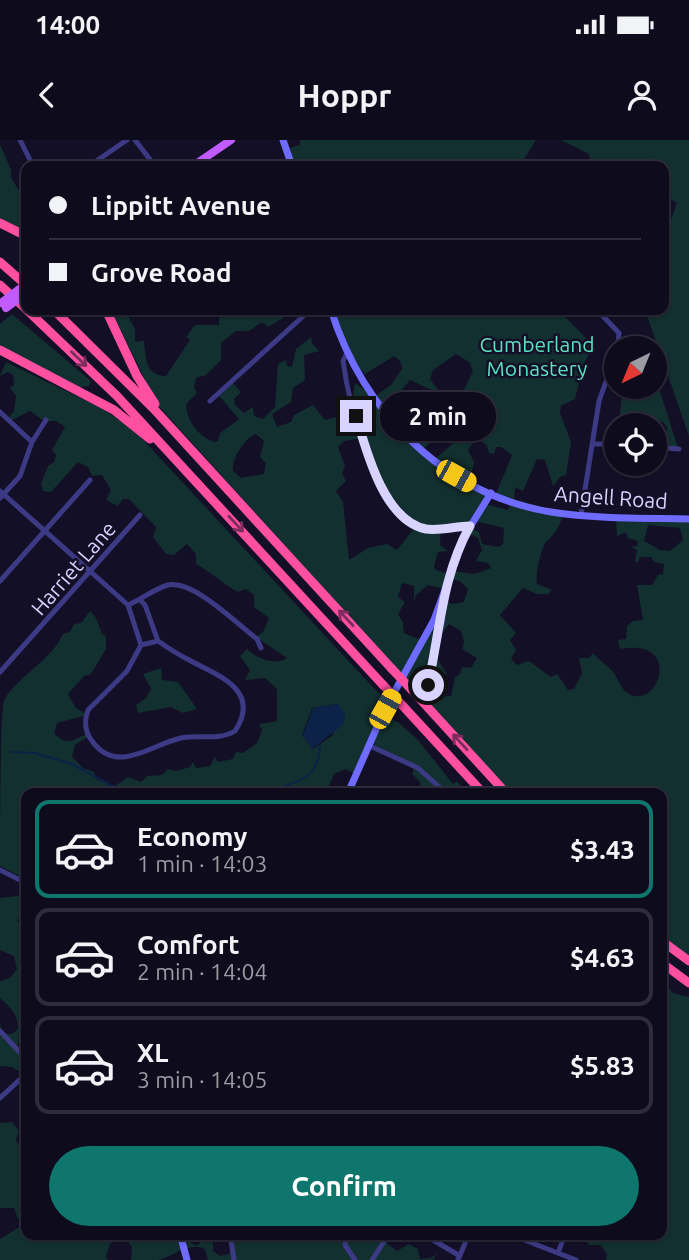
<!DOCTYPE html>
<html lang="en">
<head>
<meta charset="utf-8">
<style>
	:root { --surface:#0e0b1c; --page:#171425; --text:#f1f3f6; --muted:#9b9ba3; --line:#2e2b3b; --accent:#0f766e }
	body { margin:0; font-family:Ubuntu,sans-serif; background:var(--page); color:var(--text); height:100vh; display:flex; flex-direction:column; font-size:26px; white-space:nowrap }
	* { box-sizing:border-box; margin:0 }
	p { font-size:23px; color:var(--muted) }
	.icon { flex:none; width:38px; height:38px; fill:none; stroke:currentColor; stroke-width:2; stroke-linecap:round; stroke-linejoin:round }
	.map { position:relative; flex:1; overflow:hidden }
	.sheet { position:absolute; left:21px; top:648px; width:646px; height:452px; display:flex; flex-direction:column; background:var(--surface); border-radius:14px; box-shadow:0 2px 5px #0004,0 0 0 2px var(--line) }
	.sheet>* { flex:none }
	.top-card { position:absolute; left:21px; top:21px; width:648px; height:154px; border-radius:14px; box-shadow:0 2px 5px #0004,0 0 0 2px var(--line); display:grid; align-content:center; height:154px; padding:0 28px; background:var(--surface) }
	.needle { width:46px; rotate:223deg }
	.buttons { position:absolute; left:604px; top:196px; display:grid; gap:14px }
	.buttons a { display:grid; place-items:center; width:63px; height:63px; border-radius:50%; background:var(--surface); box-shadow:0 2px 5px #0004,0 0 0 2px var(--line); font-size:35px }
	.end { position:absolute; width:32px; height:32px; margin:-16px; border:9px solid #d9d4ff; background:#111; box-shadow:0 0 0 4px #111 }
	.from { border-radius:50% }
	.bubble { position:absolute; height:49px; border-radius:24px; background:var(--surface); box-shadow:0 2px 5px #0004,0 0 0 2px var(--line); font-size:23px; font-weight:700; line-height:49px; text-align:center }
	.car { position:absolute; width:21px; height:42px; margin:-21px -10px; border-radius:9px; box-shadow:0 0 5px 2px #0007; background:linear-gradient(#f5c518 24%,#345 0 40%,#f5c518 0 76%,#345 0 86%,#f5c518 0) }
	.top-card b { display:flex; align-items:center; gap:24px; height:66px; font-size:26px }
	.top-card b+b { border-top:2px solid var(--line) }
	.top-card i { width:18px; height:18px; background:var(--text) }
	ul { padding:12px 0 0; list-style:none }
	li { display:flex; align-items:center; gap:21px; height:98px; margin:0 14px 10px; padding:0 14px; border:4px solid var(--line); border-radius:14px }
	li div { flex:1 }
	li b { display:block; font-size:26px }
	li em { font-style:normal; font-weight:700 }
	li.current { border-color:var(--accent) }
	li>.icon { width:63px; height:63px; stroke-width:1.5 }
	.button { display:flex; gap:14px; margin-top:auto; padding:14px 28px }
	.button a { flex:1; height:80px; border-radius:42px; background:var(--accent); color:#fff; font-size:28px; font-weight:700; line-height:80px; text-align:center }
	.status { display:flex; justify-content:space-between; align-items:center; height:49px; padding:0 35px; background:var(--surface); direction:ltr }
	.status svg { height:19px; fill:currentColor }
	header { display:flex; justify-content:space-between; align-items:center; height:91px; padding:0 28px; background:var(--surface); font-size:32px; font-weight:700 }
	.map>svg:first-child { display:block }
</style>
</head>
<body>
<div class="status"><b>14:00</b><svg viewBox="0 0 49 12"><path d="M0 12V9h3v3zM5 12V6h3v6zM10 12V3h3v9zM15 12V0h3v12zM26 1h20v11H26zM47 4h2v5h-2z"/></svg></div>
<header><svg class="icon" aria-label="back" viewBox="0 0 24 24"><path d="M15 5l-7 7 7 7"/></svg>Hoppr<svg class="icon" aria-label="person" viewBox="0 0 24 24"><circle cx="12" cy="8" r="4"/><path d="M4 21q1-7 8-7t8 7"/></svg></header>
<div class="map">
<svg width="689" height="1120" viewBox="0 0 689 1120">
	<rect width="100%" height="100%" fill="#130f26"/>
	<path fill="#12302f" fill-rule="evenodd" d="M300 0H536L520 26H293L290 8 300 5Z
		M561 0H689V296L645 170H663V101L677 63 663 54V26H592L589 14Z
		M0 4 11 30V38C26 61 26 61 26 91L0 78Z
		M111 170H125L135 189V202L144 201C146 219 145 235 166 236L190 200 186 197 195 185H219L220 170H278L283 178 268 187 262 182 249 191H236L221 203V220L206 235 196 238 194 247 197 253 186 264C187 281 198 296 214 302L218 301 220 293 239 279 219 256 233 243 241 252 234 259 235 265 244 273 253 267 254 276 263 279 275 267 278 224 286 220 287 226 292 227 296 209 311 197 312 203 319 211 304 215 305 240 293 248 291 262 272 274 277 287 291 282 294 275 313 265 325 280 340 276 343 267 352 264 355 243 374 257 391 245 402 229 401 222 394 216 365 234 362 230 358 231 333 170H561L562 174 594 206 584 223 575 259 561 266 560 273 571 302 566 335 560 337 553 346 545 320 537 319 523 351 515 347 514 359 563 373C561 385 555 394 547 401 541 406 535 437 537 444L552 450 548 454H537L523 448 500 475 516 493 510 500 516 510 511 519 517 525 529 521 551 537 557 534 568 550 574 549 582 533 579 518H589L593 513C599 520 607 525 613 532 619 539 620 549 629 554 659 570 683 497 620 509L618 500 626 499 627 486 633 481 643 480 637 445H652L658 435 663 434 664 424 654 422 651 417H640L638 422H635L637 410 631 407 637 406 638 401 628 398 626 392 617 396 616 377 689 379V819L662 798V653H509L157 264ZM456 214 469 222 473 231 463 252 450 258 442 255 430 239 433 230ZM410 240 434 251 441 263C434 279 416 282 404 293L392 280 405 271 395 258ZM446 278 455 283 461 280 462 284 457 287 463 295 435 319 423 309 439 295 437 287ZM256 294 264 301 260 317 266 323 264 334 241 338 233 331C231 319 245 298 256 294ZM363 298 379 341 416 386 397 410 387 404 368 408 349 420 343 362 336 351 346 341 342 333 345 326 338 307 344 301ZM477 298 487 306 489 313 494 314 496 307H501L512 315 496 354 511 361 508 370 485 364 487 349 470 341 474 322 468 310ZM475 381 504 388 503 404 498 407 482 404 479 392 470 388 468 393 478 398 482 410 476 421 488 423 491 428 474 434 453 431 450 434 436 430 434 426 438 412 448 411 440 405 441 387ZM648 385 680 388 683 400 670 411 660 410 644 401ZM450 439 460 441 468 449 464 462 452 464 444 460 423 501 404 493 403 482 398 474 405 462 398 457 402 443 414 446V462L416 455 428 445 446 449ZM449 484 461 491 464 502 462 509 477 518 471 528 462 527 460 534 455 537 451 556 438 557 431 550 434 536 447 534 435 515 438 499Z
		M12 174 91 241 89 246 80 247 0 206V184Z
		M6 222 103 269 134 290 383 558 377 572 399 583 418 600 453 644 457 641 467 653H421L420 642 412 634 415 625 371 603 356 634 345 629 334 634 329 646 319 653H26V731L22 737 0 726C0 700 0 575 4 560 20 534 50 522 63 494L70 492 74 484 81 483 90 471 96 478 102 494 106 496V509L91 534 84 536 68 554 76 568 87 575 57 583 54 593C66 607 74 600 88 593L90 595 75 605 72 617 83 628 94 632 97 640 115 646 128 637 141 642 147 636 162 635 168 629 176 631 190 627 193 622 196 628 210 626 215 617 218 622 233 619 236 612 243 613 257 603 262 590 259 584 277 581V549L265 538 245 540 250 530 240 516 247 509C256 518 276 526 287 518L256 497 263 492 269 478 254 467V455L246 449 238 452C223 444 211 432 196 424V414L187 404 174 415 166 414 153 397 156 387 129 359H123L118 366 106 360 111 350 102 335 92 336 88 327 78 322 51 352 43 351 41 344 48 326 54 322 56 315 52 310 65 287 56 281H44L30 271 12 280 9 277 14 271 16 256 10 248 14 245 13 235 8 232 0 236ZM337 564 333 595 313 609 302 595 312 568Z
		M655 226 659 234 657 242 678 308 665 307 667 287 663 282 619 284 622 254 630 247H654Z
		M161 528 162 540 178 542 197 569 183 573 171 567 138 573 136 565 146 558 151 549 143 534Z
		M26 755V773L17 780 26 792V894L19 897 17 910 26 920 25 935 12 927 0 926V883L2 893 12 894 18 889C18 874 10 867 0 858V841L10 838 17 829 14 816 0 810V758Z
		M662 838 673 853 689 857V1120H606L607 1114 601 1105H589L585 1100 589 1094H662Z
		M12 982 19 991 16 1000 22 1011 21 1018 26 1021V1083L18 1079 14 1068H0V983Z
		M26 1083V1094H159L164 1101 181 1097 197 1106 207 1094H219L213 1096V1111L220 1116 233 1113 231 1094H387L385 1102 397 1111 409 1104 418 1109 420 1119 431 1118 437 1113 433 1120H208L205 1109C190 1101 173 1116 159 1120 151 1120 139 1120 131 1120L132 1108 127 1099 118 1097 110 1104 106 1117 108 1120H0V1099Z"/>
	<path fill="#0c2248" d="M338 564 345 574 344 584 312 609 303 595 313 568Z"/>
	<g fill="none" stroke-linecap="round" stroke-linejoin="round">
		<path stroke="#0c2248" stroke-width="2" d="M11 612 35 613 72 624 112 646 177 653
			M208 653H226
			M269 653C293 640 319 643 320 606"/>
		<path stroke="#3d3a85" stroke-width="5" d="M20 0 33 26
			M135 0 155 26
			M89 26 127 0
			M597 170 619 193 618 208
			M347 213 343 221C349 264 374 366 416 386 433 394 453 386 470 386
			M210 261 310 170
			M0 272 32 302
			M593 304H616
			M654 307 679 309
			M0 351 128 465 141 505 127 531 88 570C84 581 85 592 92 601 117 636 152 604 181 598 199 594 219 601 235 591 262 550 217 535 191 521 179 515 168 508 158 501L141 505
			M0 358 20 336 32 302 46 280
			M581 375 599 261 616 214
			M0 441 90 340
			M140 460 145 465 158 501
			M128 465C142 459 154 449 168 445 194 440 237 484 257 499L261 508
			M0 532 140 375
			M428 548 443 480 441 465
			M368 605 418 628 446 653
			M0 730 26 743
			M0 891 26 919
			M0 958 26 934
			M230 1094 234 1120
			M346 1094 345 1105 355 1120
			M423 1094 460 1116
			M509 1094 576 1120
			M558 1113 565 1094
			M372 1120 389 1094
			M458 1120 469 1094"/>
		<path stroke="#6f6bff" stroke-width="7" d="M283 0 292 26
			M331 170C363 271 443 354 551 372 596 379 643 378 689 379
			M348 653 385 569 434 480 465 395 491 353
			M180 1094 187 1120"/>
		<path stroke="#c25bff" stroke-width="8" d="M193 26 231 0"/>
		<path stroke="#ff4fa3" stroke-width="9" d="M0 83 26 96
			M0 122 26 145
			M0 145 26 169
			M27 170 117 256 383 545
			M54 170 153 268 392 529
			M106 170 137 236 155 264
			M0 210 114 270 150 299
			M411 549 506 653
			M402 565 483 653
			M662 801 689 821
			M662 823 689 843"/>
		<path stroke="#c25bff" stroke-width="8" d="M1 163 26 144
			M6 168 26 153"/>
		<path stroke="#ff4fa3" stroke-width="9" d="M392 529 411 549
			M383 545 402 565"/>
	</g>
	<defs><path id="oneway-shaft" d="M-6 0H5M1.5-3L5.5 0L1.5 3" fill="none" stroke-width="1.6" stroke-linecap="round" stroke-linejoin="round" transform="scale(1.75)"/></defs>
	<g stroke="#7d2c5e">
		<use href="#oneway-shaft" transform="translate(79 219) rotate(44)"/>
		<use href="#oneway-shaft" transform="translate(236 384) rotate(47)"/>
		<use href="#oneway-shaft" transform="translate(346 478) rotate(-133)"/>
		<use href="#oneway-shaft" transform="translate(460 602) rotate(-133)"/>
	</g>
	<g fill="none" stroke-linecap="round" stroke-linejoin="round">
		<path stroke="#d9d4ff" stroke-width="9" d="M356 276C366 310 384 381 426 389 441 391 456 386 470 386 442 436 440 491 428 545"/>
	</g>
	<g text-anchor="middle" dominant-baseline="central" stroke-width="5" stroke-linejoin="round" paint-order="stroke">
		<g font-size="21" fill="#5fe0c0" stroke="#130f26">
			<text x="537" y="204">Cumberland<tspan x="537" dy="24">Monastery</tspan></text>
		</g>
		<g font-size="21" fill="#d9d4ff" stroke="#130f26">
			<text transform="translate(611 357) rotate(4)">Angell Road</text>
			<text transform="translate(73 428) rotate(-49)">Harriet Lane</text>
		</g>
	</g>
</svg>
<div class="buttons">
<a><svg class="needle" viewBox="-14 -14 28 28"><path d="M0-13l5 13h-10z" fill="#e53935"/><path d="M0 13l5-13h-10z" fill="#9b9ba3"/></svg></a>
<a><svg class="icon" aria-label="locate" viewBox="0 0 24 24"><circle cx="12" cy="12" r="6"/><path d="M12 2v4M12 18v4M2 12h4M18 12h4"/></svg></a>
</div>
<i class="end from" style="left:428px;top:545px"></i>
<i class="end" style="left:356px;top:276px"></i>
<div class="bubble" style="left:380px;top:252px;width:116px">2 min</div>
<i class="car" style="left:456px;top:336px;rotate:119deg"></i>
<i class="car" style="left:385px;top:569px;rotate:29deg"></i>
<div class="top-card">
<b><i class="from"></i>Lippitt Avenue</b>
<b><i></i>Grove Road</b>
</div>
<section class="sheet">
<ul>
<li class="current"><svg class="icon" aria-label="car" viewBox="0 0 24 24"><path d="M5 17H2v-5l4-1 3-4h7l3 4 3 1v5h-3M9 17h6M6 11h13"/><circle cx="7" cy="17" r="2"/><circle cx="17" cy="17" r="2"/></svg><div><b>Economy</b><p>1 min · 14:03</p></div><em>$3.43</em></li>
<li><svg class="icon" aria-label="car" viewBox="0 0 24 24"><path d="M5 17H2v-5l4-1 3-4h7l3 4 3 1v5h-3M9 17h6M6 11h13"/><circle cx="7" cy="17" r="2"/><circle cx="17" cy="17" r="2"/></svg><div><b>Comfort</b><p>2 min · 14:04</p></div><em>$4.63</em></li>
<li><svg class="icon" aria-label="car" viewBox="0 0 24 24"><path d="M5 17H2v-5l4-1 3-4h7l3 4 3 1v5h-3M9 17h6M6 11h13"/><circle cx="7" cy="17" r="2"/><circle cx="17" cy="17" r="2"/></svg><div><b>XL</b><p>3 min · 14:05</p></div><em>$5.83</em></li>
</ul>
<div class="button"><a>Confirm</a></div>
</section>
</div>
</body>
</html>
